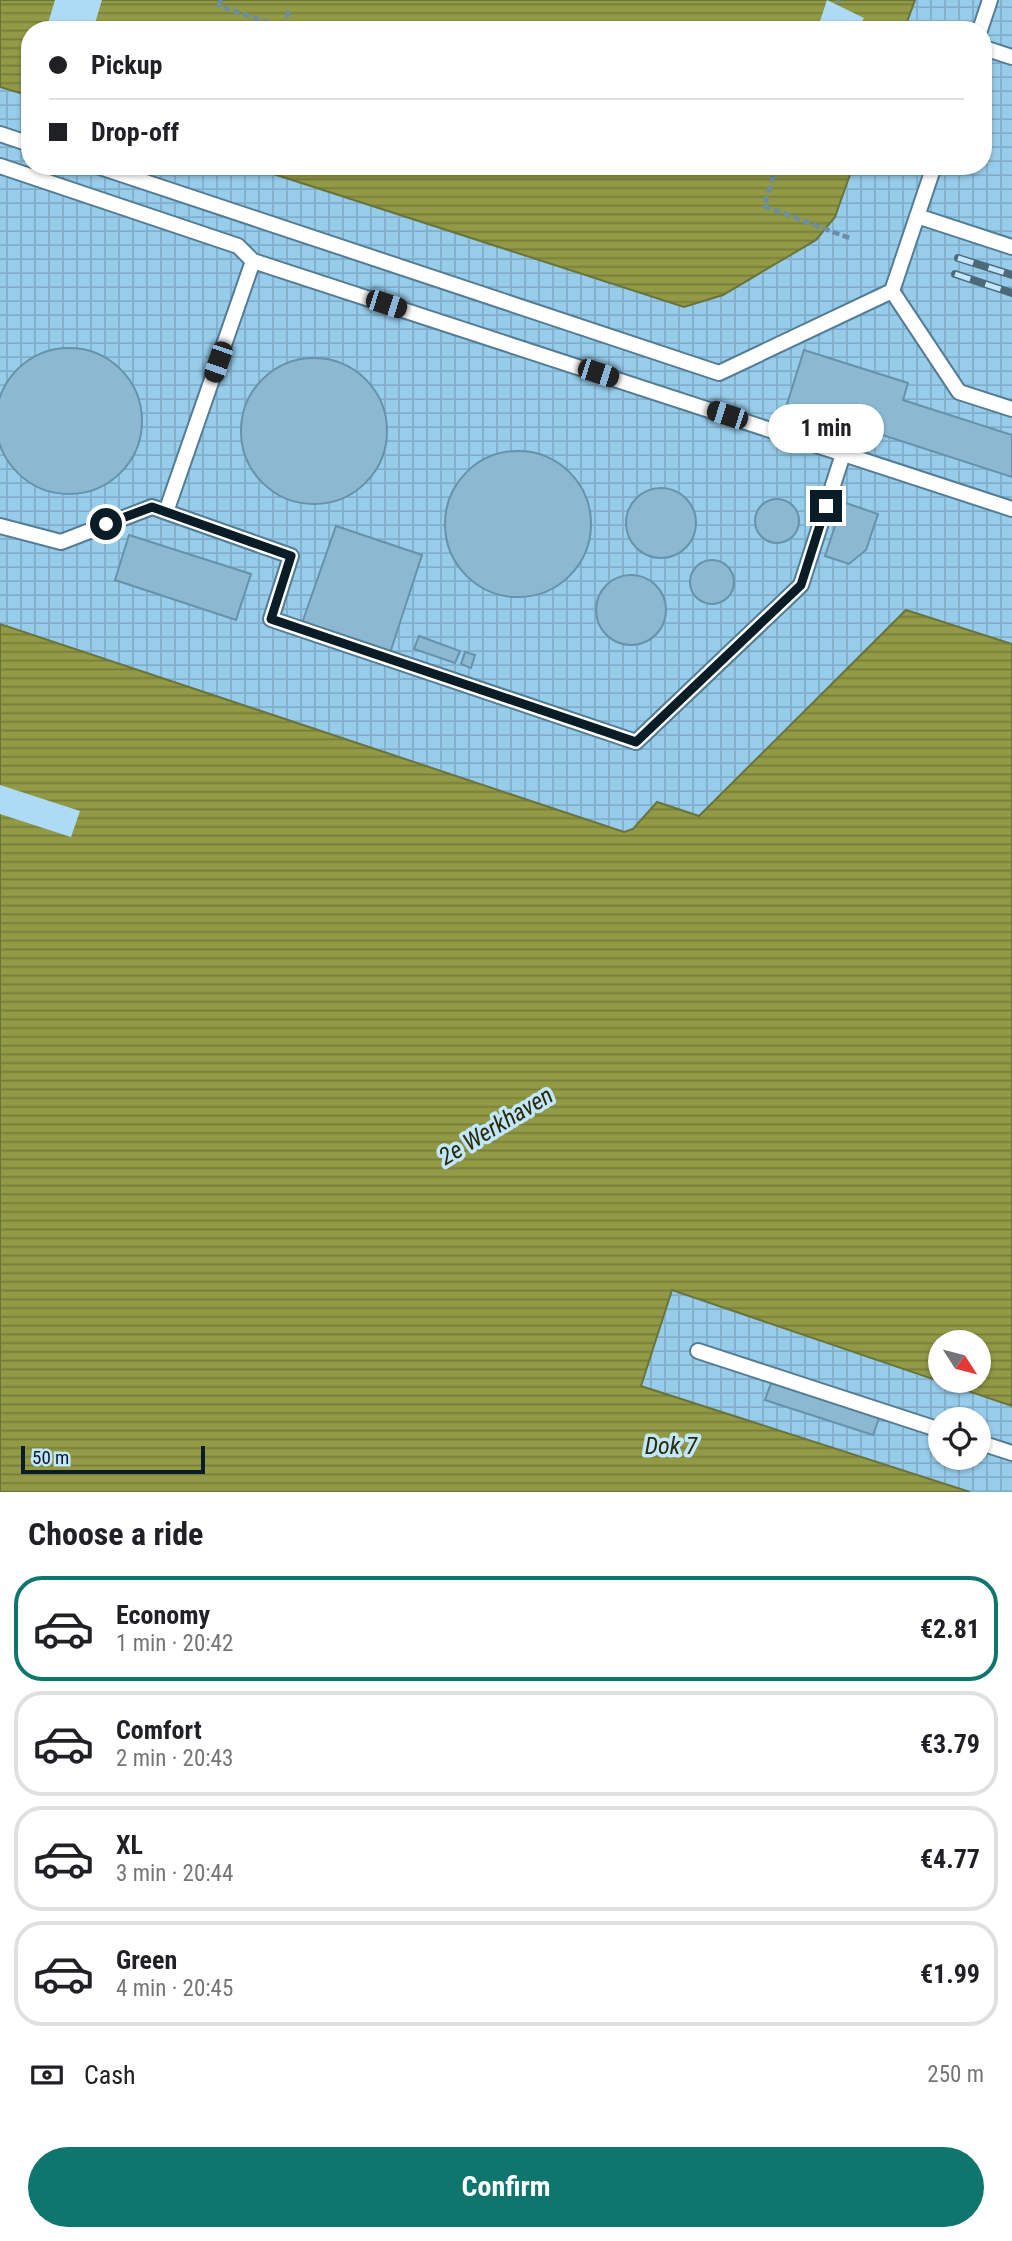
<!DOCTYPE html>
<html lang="en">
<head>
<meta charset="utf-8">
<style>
	:root { --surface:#fff; --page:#f6f6f6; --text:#202124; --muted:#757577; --line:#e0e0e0; --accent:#0f766e }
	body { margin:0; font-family:"Roboto Condensed",sans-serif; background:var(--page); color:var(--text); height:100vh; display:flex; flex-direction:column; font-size:26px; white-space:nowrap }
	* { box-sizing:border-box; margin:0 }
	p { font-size:23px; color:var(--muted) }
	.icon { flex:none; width:38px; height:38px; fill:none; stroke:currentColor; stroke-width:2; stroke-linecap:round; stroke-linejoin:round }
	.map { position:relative; height:1492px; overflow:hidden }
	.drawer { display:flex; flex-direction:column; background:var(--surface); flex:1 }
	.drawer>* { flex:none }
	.guide { position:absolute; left:21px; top:21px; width:971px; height:154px; border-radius:28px; box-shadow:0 2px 5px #0004; display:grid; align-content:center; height:154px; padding:0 28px; background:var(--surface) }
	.needle { width:46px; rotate:126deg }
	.fabs { position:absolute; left:928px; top:1330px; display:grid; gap:14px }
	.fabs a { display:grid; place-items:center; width:63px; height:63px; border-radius:50%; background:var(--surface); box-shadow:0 2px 5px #0004; font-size:35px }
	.scale { position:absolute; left:21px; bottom:18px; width:184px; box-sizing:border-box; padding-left:7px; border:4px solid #0a1c25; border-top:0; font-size:19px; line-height:24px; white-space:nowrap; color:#0a1c25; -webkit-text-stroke:5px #c2e6fc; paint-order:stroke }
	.end { position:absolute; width:32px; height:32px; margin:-16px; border:9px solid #0a1c25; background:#fff; box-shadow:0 0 0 4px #fff }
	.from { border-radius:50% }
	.bubble { position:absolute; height:49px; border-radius:24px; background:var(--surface); box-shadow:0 2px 5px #0004; font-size:23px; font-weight:700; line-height:49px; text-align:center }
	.car { position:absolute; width:21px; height:42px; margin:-21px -10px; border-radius:9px; box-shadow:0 0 5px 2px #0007; background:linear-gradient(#222 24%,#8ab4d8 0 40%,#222 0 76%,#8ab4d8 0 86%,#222 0) }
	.guide b { display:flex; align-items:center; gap:24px; height:66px; font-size:26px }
	.guide b+b { border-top:2px solid var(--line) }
	.guide i { width:18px; height:18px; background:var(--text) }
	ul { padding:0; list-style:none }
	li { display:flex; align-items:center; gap:21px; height:105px; margin:0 14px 10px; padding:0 14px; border:4px solid var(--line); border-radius:28px }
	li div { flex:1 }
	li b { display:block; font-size:26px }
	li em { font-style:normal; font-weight:700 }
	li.active { border-color:var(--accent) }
	li>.icon { width:63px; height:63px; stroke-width:1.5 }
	h2 { padding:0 28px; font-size:32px; line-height:84px }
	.pay { display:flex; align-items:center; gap:18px; height:77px; padding:0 28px; font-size:26px }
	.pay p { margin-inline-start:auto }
	.button { display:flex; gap:14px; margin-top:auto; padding:14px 28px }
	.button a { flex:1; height:80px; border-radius:42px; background:var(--accent); color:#fff; font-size:28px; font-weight:700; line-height:80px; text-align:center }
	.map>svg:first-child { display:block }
</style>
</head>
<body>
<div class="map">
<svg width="1012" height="1492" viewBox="0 0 1012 1492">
	<defs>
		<pattern id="industrial-grid" width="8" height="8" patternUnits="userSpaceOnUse" patternTransform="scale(1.75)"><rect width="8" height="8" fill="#97ccea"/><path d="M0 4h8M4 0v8" fill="none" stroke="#81afc9"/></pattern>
		<pattern id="water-rules" width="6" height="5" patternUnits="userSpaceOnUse" patternTransform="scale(1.75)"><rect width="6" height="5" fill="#929a46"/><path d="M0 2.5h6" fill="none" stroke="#757d3a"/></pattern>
	</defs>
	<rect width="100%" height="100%" fill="#addaf5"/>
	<path fill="url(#industrial-grid)" fill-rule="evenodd" d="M915 0H1012V644L906 610 699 816 657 802 632 829 625 832 0 624V87L30 96V166H249L684 307 723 295 783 261 835 217 853 166H984V30H904Z
		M671 1290 1012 1406V1492H607ZM940 1419H978V1458H940Z"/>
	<path fill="url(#water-rules)" stroke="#69743c" stroke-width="2" fill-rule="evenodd" d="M0 0H915L904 30H30V96L0 87Z
		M249 166H853L835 217 816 240 723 295 684 307Z
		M906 610 1012 644V1406L672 1290 641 1386 970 1492H0V624L624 832 633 829 657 802 699 816ZM940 1342H978V1381H940Z"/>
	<path fill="#addaf5" d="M55 0H102L93 30H46Z
		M827 0 864 18 858 30H817Z
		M0 785 80 811 71 837 0 814Z"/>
	<path fill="#8cb8d2" stroke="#6792ab" stroke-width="2" d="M-4 421a73 73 0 1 1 146 0a73 73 0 1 1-146 0Z
		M804 350 908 383 903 400 1012 435V477L787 404Z
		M241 431a73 73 0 1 1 146 0a73 73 0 1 1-146 0Z
		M445 524a73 73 0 1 1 146 0a73 73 0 1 1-146 0Z
		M626 523a35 35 0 1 1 70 0a35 35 0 1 1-70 0Z
		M755 521a22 22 0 1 1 44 0a22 22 0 1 1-44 0Z
		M843 502 878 514 866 550 849 564 825 556Z
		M336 526 422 555 390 653 301 626Z
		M129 535 251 574 236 620 115 580Z
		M690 582a22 22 0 1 1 44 0a22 22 0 1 1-44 0Z
		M596 610a35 35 0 1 1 70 0a35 35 0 1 1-70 0Z
		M419 636 460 651 455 663 414 649Z
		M465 652 475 655 471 668 461 664Z
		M771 1383 879 1418 873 1435 765 1400Z"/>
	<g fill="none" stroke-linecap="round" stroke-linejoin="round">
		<g stroke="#537d95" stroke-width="18">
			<path id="lane" d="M980 30 990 0
				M984 48 1012 57
				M0 134 30 144
				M0 166 238 246 253 261 1012 509
				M97 166 719 373 892 291
				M934 166 892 291 959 392 1012 409
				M917 216 1012 247
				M166 512 253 261
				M0 526 61 542 152 507 291 556 271 619 636 742 801 585 843 454
				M698 1351 940 1430
				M978 1442 1012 1453"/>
		</g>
		<path stroke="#6c8ea2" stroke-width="4.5" stroke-dasharray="7 3.5" stroke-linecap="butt" d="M221 0 219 6 283 27 290 7
			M838 2 839 0
			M777 166 764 206 852 239"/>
		<use href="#lane" stroke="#fff" stroke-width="14"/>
		<g stroke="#4d6a7a" stroke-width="8">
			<path id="rail" d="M958 258 1012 275
				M955 274 1012 293"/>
		</g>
		<use href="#rail" stroke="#c2e6fc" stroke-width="5" stroke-dasharray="16" stroke-linecap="butt"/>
	</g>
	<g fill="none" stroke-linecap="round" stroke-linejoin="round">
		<path stroke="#0a1c25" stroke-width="9" d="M106 524 152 507 291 556 271 619 636 742 801 585 826 506"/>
	</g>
	<g text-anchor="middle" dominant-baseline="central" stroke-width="7" stroke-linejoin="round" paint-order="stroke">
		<g font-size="24" font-style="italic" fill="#292c07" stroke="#c2e6fc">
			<text transform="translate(496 1126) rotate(-31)">2e Werkhaven</text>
			<text x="671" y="1446">Dok 7</text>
		</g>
	</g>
</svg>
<div class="fabs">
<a><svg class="needle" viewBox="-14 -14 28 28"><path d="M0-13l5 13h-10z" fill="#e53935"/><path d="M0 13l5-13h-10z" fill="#757577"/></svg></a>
<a><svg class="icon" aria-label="locate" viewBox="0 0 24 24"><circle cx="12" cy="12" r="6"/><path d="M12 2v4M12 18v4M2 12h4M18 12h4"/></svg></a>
</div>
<div class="scale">50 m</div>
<i class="end from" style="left:106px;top:524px"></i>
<i class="end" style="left:826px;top:506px"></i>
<div class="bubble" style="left:768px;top:404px;width:116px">1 min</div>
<i class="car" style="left:386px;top:304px;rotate:108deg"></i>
<i class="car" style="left:218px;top:362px;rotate:199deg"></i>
<i class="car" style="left:598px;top:373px;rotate:108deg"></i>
<i class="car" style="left:727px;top:415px;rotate:288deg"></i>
<div class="guide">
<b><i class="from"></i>Pickup</b>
<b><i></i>Drop-off</b>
</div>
</div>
<section class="drawer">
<h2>Choose a ride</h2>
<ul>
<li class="active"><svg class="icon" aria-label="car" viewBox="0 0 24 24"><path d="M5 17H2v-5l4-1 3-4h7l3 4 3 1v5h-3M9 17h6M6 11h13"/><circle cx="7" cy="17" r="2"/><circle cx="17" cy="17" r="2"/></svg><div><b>Economy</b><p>1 min · 20:42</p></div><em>€2.81</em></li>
<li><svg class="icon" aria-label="car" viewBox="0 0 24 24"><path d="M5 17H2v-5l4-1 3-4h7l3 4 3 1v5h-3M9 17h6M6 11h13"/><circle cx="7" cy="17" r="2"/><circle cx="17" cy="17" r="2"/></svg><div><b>Comfort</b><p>2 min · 20:43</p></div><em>€3.79</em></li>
<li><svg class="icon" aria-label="car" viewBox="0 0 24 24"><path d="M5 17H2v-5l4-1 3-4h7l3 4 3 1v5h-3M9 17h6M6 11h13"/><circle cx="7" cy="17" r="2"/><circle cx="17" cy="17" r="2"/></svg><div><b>XL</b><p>3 min · 20:44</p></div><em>€4.77</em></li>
<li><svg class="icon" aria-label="car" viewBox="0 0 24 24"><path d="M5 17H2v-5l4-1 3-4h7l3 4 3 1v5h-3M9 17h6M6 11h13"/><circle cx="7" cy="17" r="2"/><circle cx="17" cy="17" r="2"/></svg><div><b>Green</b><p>4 min · 20:45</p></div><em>€1.99</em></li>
</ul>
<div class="pay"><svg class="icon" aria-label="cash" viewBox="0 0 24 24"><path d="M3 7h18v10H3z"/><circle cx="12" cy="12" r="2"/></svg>Cash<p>250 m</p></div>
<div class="button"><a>Confirm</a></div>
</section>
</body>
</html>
